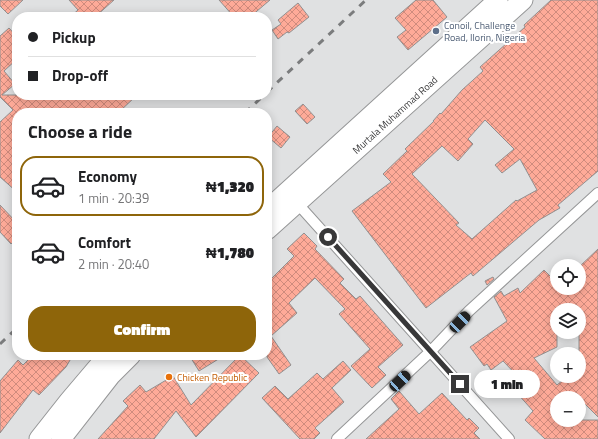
<!DOCTYPE html>
<html lang="en">
<head>
<meta charset="utf-8">
<style>
	:root { --surface:#fff; --page:#f2f2f2; --text:#202124; --muted:#757577; --line:#e0e0e0; --accent:#8e650a }
	body { margin:0; font-family:"Titillium Web",sans-serif; background:var(--page); color:var(--text); height:100vh; display:flex; flex-direction:column; font-size:15px; white-space:nowrap }
	* { box-sizing:border-box; margin:0 }
	p { font-size:13px; color:var(--muted) }
	.icon { flex:none; width:22px; height:22px; fill:none; stroke:currentColor; stroke-width:2; stroke-linecap:round; stroke-linejoin:round }
	.map { position:relative; flex:1; overflow:hidden }
	.side { position:absolute; left:12px; top:108px; width:260px; height:252px; display:flex; flex-direction:column; background:var(--surface); border-radius:16px; box-shadow:0 2px 10px #0003 }
	.side>* { flex:none }
	.hud { position:absolute; left:12px; top:12px; width:260px; height:88px; border-radius:16px; box-shadow:0 2px 10px #0003; display:grid; align-content:center; height:88px; padding:0 16px; background:var(--surface) }
	.fabs { position:absolute; left:550px; top:259px; display:grid; gap:8px }
	.fabs a { display:grid; place-items:center; width:36px; height:36px; border-radius:50%; background:var(--surface); box-shadow:0 2px 10px #0003; font-size:20px }
	.end { position:absolute; width:18px; height:18px; margin:-9px; border:5px solid #383839; background:#fff; box-shadow:0 0 0 2px #fff }
	.from { border-radius:50% }
	.bubble { position:absolute; height:28px; border-radius:14px; background:var(--surface); box-shadow:0 2px 10px #0003; font-size:13px; font-weight:800; line-height:28px; text-align:center }
	.car { position:absolute; width:12px; height:24px; margin:-12px -6px; border-radius:5px; box-shadow:0 0 3px 1px #0007; background:linear-gradient(#222 24%,#8ab4d8 0 40%,#222 0 76%,#8ab4d8 0 86%,#222 0) }
	.hud b { display:flex; align-items:center; gap:14px; height:38px; font-size:15px }
	.hud b+b { border-top:1px solid var(--line) }
	.hud i { width:10px; height:10px; background:var(--text) }
	ul { padding:0; list-style:none }
	li { display:flex; align-items:center; gap:12px; height:60px; margin:0 8px 6px; padding:0 8px; border:2px solid transparent; border-radius:16px }
	li div { flex:1 }
	li b { display:block; font-size:15px }
	li em { font-style:normal; font-weight:800 }
	li.current { border-color:var(--accent) }
	li>.icon { width:36px; height:36px; stroke-width:1.5 }
	h2 { padding:0 16px; font-size:18px; line-height:48px }
	.cta { display:flex; gap:8px; margin-top:auto; padding:8px 16px }
	.cta a { flex:1; height:46px; border-radius:16px; background:var(--accent); color:#fff; font-size:16px; font-weight:800; line-height:46px; text-align:center }
	.map>svg:first-child { display:block }
</style>
</head>
<body>
<div class="map">
<svg width="598" height="439" viewBox="0 0 598 439">
	<defs>
		<pattern id="building-cross-hatch" width="8" height="8" patternUnits="userSpaceOnUse"><rect width="8" height="8" fill="#feaa98"/><path d="M0 0l8 8M0 8l8-8" fill="none" stroke="#cf8b7d"/></pattern>
	</defs>
	<rect width="100%" height="100%" fill="#e0e1e2"/>
	<path fill="url(#building-cross-hatch)" stroke="#929090" fill-rule="evenodd" d="M0 0H23L8 14 0 6Z
		M69 0H114L95 17H70L78 10Z
		M219 0H270L250 17H234Z
		M416 0H433L447 17 408 50 397 37 406 30 395 18Z
		M551 0H598V171L558 205 560 208 539 220 473 276 471 273 426 308 352 211 391 182 383 174 407 151 405 149 434 121H433L440 113 441 114 462 90 483 71 480 67 525 27 524 25ZM485 120 514 149 495 165 502 173 520 159 537 190 517 201 516 200 472 239 456 225 459 223 412 174 442 146 458 161 473 144 468 139Z
		M298 3 309 17 289 33 287 32 278 39 272 30 281 24 278 20Z
		M9 28 17 37V59L4 71 15 84 2 95H137L118 113H17V192L0 177V122L13 110 0 97V36Z
		M303 104 315 117 307 124 295 111Z
		M277 126 290 137 281 148 268 137Z
		M0 205 17 223V238L11 244 0 232Z
		M304 233 317 246 315 249 344 279 340 283 356 299 360 296 403 345 378 367 386 375 372 388 351 366 370 349 339 314 345 309 315 278 289 303 297 313 271 336 291 365 279 374 267 357V283L294 256 287 249Z
		M598 249V417L579 398H557V420H598V439H545L525 420 533 411 517 393 526 385 503 361 491 370 487 364 484 366 470 347 507 321 494 297 501 291 504 296 518 288 520 293 544 270 557 283V288H579V267ZM557 310H579V357L585 362 579 366V376H568L557 385 534 358 557 347Z
		M493 277 494 279 487 285 485 281Z
		M33 355H73L66 367 39 395 33 390 0 433V381L18 360 23 365Z
		M189 355H225L199 371Z
		M240 355 259 373 196 437 176 411 154 439H98L128 406 123 401 140 385 146 392 173 376 191 405Z
		M343 361 351 370 332 388 344 402 315 428 320 433 314 439H300L262 398 275 386 288 399 317 373 323 379Z
		M399 391 419 414 442 393 467 420 469 418 479 428 474 433 480 439H366L399 409 391 399Z"/>
	<g fill="none" stroke-linecap="round" stroke-linejoin="round">
		<g stroke="#959697" stroke-width="12">
			<path id="street" d="M297 203 509 439
				M337 439 431 351 469 311 598 193"/>
		</g>
		<g stroke="#959697" stroke-width="21">
			<path id="highway" d="M267 210 498 0
				M267 230 523 0
				M39 439 69 401 108 355
				M61 439 111 375 131 355"/>
		</g>
		<use href="#street" stroke="#fff" stroke-width="10"/>
		<use href="#highway" stroke="#fff" stroke-width="19"/>
		<path stroke="#7b7c7d" stroke-width="3" stroke-dasharray="7 7" stroke-linecap="butt" d="M267 92 366 0
			M245 113 264 95
			M0 344 17 328"/>
	</g>
	<g fill="none" stroke-linecap="round" stroke-linejoin="round">
		<path stroke="#383839" stroke-width="5" d="M328 237 460 384"/>
	</g>
	<circle fill="#5c6f8a" stroke="#fff" stroke-width="1.5" cx="436" cy="31" r="4"/>
	<circle fill="#e8710a" stroke="#fff" stroke-width="1.5" cx="169" cy="377" r="4"/>
	<g text-anchor="middle" dominant-baseline="central" stroke-width="4" stroke-linejoin="round" paint-order="stroke">
		<g font-size="10" fill="#4e5e75" stroke="#fff" text-anchor="start">
			<text x="444" y="25">Conoil, Challenge<tspan x="444" dy="12">Road, Ilorin, Nigeria</tspan></text>
		</g>
		<g font-size="10" fill="#383839" stroke="#fff">
			<text transform="translate(395 115) rotate(-42)">Murtala Muhammad Road</text>
		</g>
		<g font-size="10" fill="#c56008" stroke="#fff" text-anchor="start">
			<text x="177" y="377">Chicken Republic</text>
		</g>
	</g>
</svg>
<div class="fabs">
<a><svg class="icon" aria-label="locate" viewBox="0 0 24 24"><circle cx="12" cy="12" r="6"/><path d="M12 2v4M12 18v4M2 12h4M18 12h4"/></svg></a>
<a><svg class="icon" aria-label="layers" viewBox="0 0 24 24"><path d="M12 4l9 5-9 5-9-5zM3 14l9 5 9-5"/></svg></a>
<a>+</a>
<a>−</a>
</div>
<i class="end from" style="left:328px;top:237px"></i>
<i class="end" style="left:460px;top:384px"></i>
<div class="bubble" style="left:474px;top:370px;width:66px">1 min</div>
<i class="car" style="left:460px;top:322px;rotate:44deg"></i>
<i class="car" style="left:400px;top:381px;rotate:47deg"></i>
<div class="hud">
<b><i class="from"></i>Pickup</b>
<b><i></i>Drop-off</b>
</div>
<section class="side">
<h2>Choose a ride</h2>
<ul>
<li class="current"><svg class="icon" aria-label="car" viewBox="0 0 24 24"><path d="M5 17H2v-5l4-1 3-4h7l3 4 3 1v5h-3M9 17h6M6 11h13"/><circle cx="7" cy="17" r="2"/><circle cx="17" cy="17" r="2"/></svg><div><b>Economy</b><p>1 min · 20:39</p></div><em>₦1,320</em></li>
<li><svg class="icon" aria-label="car" viewBox="0 0 24 24"><path d="M5 17H2v-5l4-1 3-4h7l3 4 3 1v5h-3M9 17h6M6 11h13"/><circle cx="7" cy="17" r="2"/><circle cx="17" cy="17" r="2"/></svg><div><b>Comfort</b><p>2 min · 20:40</p></div><em>₦1,780</em></li>
</ul>
<div class="cta"><a>Confirm</a></div>
</section>
</div>
</body>
</html>
